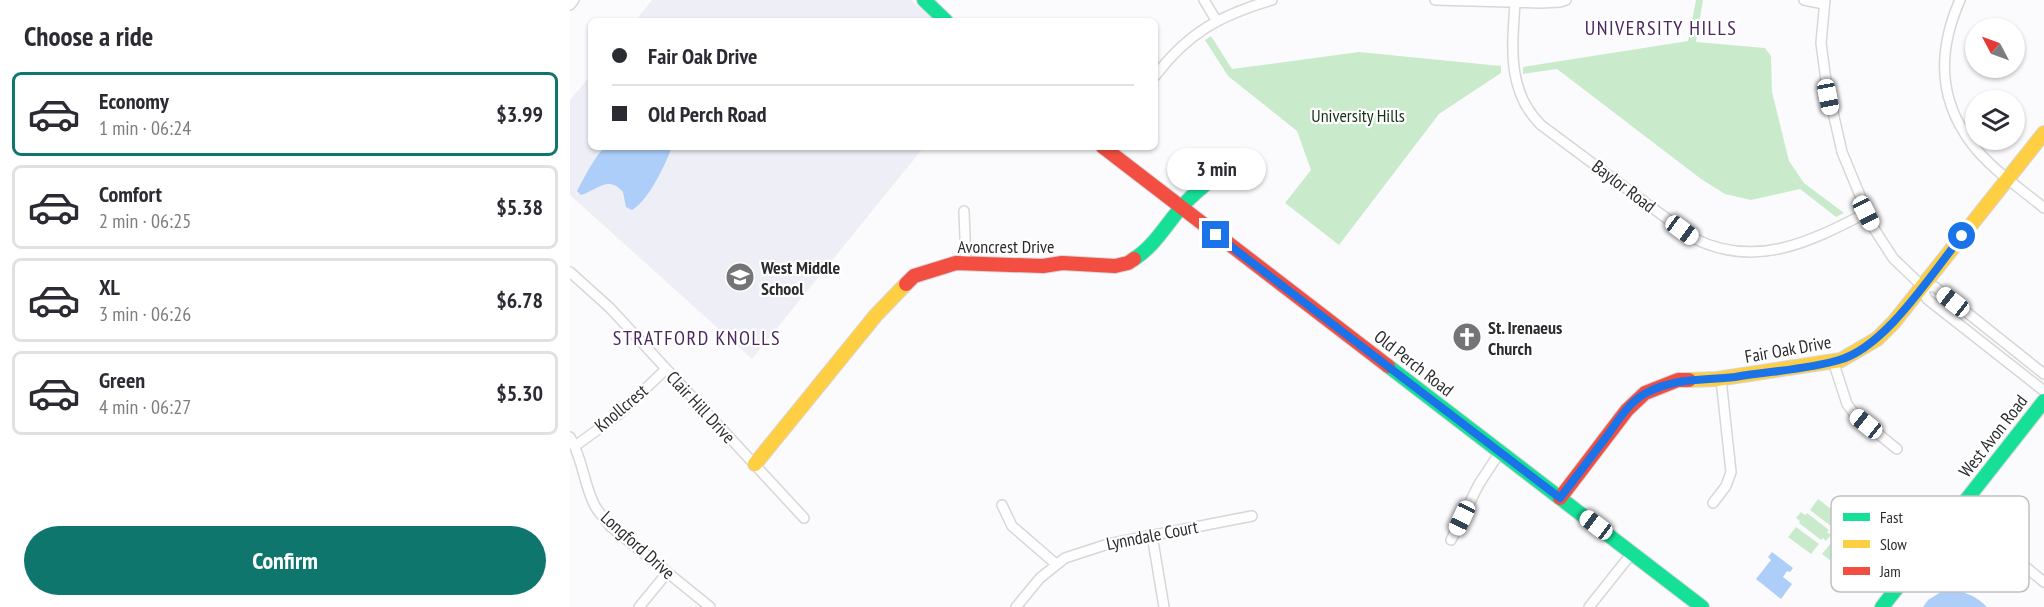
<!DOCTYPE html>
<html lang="en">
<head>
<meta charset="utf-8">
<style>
	:root { --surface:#fff; --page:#f7f7f7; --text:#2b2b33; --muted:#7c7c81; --line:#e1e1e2; --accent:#0f766e }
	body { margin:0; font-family:"PT Sans Narrow",sans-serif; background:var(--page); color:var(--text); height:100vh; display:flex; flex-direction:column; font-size:22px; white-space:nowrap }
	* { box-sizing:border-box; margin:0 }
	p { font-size:20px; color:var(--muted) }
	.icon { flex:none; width:33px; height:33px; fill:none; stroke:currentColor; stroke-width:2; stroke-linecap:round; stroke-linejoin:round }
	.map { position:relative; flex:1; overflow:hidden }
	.details { display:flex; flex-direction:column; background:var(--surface); width:570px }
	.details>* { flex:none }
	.guide { position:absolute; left:18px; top:18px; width:570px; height:132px; border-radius:9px; box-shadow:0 2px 4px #0004; display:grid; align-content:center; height:132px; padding:0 24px; background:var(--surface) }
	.needle { width:39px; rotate:311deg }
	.controls { position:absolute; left:1395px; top:18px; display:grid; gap:12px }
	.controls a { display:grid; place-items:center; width:60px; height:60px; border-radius:50%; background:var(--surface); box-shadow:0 2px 4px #0004; font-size:30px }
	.end { position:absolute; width:27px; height:27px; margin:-14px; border:8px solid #1a73e8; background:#fff; box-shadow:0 0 0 3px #fff }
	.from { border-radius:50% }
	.bubble { position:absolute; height:42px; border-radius:21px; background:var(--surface); box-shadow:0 2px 4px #0004; font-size:20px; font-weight:800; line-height:42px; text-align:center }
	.car { position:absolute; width:18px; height:36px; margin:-18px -9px; border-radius:8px; box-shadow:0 0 4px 2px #0007; background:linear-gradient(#fff 24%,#345 0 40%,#fff 0 76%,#345 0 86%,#fff 0) }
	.guide b { display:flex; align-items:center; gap:21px; height:57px; font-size:22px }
	.guide b+b { border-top:2px solid var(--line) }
	.guide i { width:15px; height:15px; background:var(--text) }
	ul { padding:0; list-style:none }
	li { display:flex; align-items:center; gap:18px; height:84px; margin:0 12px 9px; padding:0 12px; border:3px solid var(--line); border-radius:9px }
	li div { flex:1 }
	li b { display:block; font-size:22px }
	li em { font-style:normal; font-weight:800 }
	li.selected { border-color:var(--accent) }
	li>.icon { width:54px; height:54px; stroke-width:1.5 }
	h2 { padding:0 24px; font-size:27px; line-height:72px }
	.primary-button { display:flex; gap:12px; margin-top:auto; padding:12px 24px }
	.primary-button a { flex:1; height:69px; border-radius:36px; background:var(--accent); color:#fff; font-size:24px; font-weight:800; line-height:69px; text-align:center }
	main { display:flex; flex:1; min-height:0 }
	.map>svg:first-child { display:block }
</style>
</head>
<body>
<main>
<section class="details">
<h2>Choose a ride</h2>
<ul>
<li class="selected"><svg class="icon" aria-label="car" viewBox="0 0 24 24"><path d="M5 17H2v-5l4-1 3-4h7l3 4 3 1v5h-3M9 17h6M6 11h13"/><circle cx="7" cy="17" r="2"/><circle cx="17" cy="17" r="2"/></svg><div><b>Economy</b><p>1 min · 06:24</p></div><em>$3.99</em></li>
<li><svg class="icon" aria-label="car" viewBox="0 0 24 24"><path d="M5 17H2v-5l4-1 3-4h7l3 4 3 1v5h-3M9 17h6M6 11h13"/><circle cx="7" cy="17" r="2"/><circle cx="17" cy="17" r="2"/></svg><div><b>Comfort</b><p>2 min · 06:25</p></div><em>$5.38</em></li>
<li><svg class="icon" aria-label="car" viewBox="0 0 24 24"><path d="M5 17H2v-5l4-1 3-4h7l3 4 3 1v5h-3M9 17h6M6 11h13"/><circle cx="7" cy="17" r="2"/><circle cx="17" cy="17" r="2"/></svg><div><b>XL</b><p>3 min · 06:26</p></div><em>$6.78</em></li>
<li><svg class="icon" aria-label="car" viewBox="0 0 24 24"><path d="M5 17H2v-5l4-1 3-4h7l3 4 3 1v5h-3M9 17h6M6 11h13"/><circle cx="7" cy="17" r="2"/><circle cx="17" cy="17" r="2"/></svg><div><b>Green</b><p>4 min · 06:27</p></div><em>$5.30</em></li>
</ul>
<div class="primary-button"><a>Confirm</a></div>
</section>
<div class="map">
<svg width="1474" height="607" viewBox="0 0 1474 607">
	<rect width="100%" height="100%" fill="#fbfbfe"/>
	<path fill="#eeeef7" d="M82 0H341L365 21H65Z
		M21 75V147H354L182 359 0 195V100Z"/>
	<path fill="#c9ebcc" d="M1126 0H1133L1126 42 1195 48 1201 56 1202 92 1219 161 1234 183 1274 213 1266 217 1230 189 1181 200 1155 194 1131 179 987 69 953 74V67L1118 41Z
		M641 36 662 69 789 52 931 66V73L869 114 769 245 715 203 741 170 727 131 658 76 635 40Z
		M1248 499 1270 516 1262 527 1240 510Z
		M1231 512 1235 515 1237 513 1259 530 1257 532 1261 535 1256 541 1253 538 1251 540 1229 523 1230 521 1226 518Z
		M1226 527 1249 544 1241 554 1218 537Z
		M1261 543 1279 557 1270 568 1252 554Z"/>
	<path fill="#accef8" d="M35 147H102C95 165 79 200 62 210L56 207 53 192C39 176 29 188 14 194L11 195 7 191C14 178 25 156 35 147Z
		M1202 552 1223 568 1220 572 1217 571 1213 577 1222 584 1211 599 1186 579 1201 560 1198 557Z
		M1374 590C1390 589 1406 595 1417 607H1353L1358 600Z"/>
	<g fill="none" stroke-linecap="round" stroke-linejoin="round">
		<g stroke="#d7d7da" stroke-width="12">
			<path id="street" d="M634 0 646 20
				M865 0 971 3 990 2 996 0
				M1234 0 1254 4
				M1255 0 1251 43 1256 81 1272 152 1303 227 1323 258 1352 286 1357 299 1474 391
				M1390 0C1368 50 1367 98 1402 144 1421 169 1450 188 1474 208
				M945 3C942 47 937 92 971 125L1123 238C1185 269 1238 243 1296 213
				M0 5 4 0
				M585 76C618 33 650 15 702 0
				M394 211 396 264
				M0 272 40 308 234 518
				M1352 286 1365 287 1474 374
				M1263 361 1277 404 1286 416 1327 449
				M0 437C13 459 14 486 25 506 29 513 35 519 40 526L140 607
				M5 446 48 415 96 369
				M1143 503 1156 486 1161 472 1151 379
				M432 505 442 526 486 564
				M1387 511 1474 582
				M582 535 594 607
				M881 540 909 484 930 452
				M69 607 97 573
				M446 607 470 578 495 558 538 544 682 516
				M1019 607 1062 553"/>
		</g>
		<g stroke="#d7d7da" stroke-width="16">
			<path id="fast" d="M354 0 376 21
				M564 259C583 247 594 228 609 210 621 195 647 174 664 164
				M818 366 1132 607
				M1312 607 1474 401"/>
		</g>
		<g stroke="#d7d7da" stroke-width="16">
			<path id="slow" d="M1119 380 1147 379 1271 360 1307 339 1324 322 1474 133
				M185 464 306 315 336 284"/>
		</g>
		<g stroke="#d7d7da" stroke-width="16">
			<path id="jam" d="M533 147 818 366
				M336 284 344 276 386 263 473 266 492 263 545 266 558 263 564 259
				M990 498 1057 410 1075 393 1108 380H1119"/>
		</g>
		<use href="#street" stroke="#fefeff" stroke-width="9"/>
		<use href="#fast" stroke="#16e098" stroke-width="14"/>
		<use href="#slow" stroke="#ffcf43" stroke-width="14"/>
		<use href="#jam" stroke="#f24e42" stroke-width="14"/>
	</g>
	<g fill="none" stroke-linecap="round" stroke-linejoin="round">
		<path stroke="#1a73e8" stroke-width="8" d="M646 235 990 498C1006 477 1021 457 1037 436 1048 421 1059 402 1076 393 1106 377 1133 381 1165 377 1199 371 1235 370 1269 360 1316 347 1361 274 1392 236"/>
	</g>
	<defs>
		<g id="school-disc" transform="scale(1.5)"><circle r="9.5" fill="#747477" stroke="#fff"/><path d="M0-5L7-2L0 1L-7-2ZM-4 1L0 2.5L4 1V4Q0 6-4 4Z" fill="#fff"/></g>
		<g id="church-disc" transform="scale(1.5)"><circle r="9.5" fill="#747477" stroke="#fff"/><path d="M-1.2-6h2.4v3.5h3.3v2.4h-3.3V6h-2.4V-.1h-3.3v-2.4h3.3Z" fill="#fff"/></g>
	</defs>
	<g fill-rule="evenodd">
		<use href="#school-disc" x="170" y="277"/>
		<use href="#church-disc" x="897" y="337"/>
	</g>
	<g text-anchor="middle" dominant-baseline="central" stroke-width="4.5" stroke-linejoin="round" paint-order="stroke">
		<g font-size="18" fill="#143418" stroke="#fff">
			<text x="788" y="115">University Hills</text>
		</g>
		<g font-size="18" fill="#2c2c2f" stroke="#fff">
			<text transform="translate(1054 186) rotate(37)">Baylor Road</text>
			<text x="436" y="246">Avoncrest Drive</text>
			<text transform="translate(1218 349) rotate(-10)">Fair Oak Drive</text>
			<text transform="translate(844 363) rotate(38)">Old Perch Road</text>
			<text transform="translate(131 407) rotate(47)">Clair Hill Drive</text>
			<text transform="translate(51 408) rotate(-40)">Knollcrest</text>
			<text transform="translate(1423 436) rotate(-52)">West Avon Road</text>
			<text transform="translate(582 535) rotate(-11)">Lynndale Court</text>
			<text transform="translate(68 545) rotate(42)">Longford Drive</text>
		</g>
		<g font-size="18" font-weight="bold" fill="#2c2c2f" stroke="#fff" text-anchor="start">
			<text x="191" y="267">West Middle<tspan x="191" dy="21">School</tspan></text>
			<text x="918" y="327">St. Irenaeus<tspan x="918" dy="21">Church</tspan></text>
		</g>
		<g font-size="20" letter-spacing="1.5" fill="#4a275f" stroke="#fff">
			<text x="1091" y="28">UNIVERSITY HILLS</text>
			<text x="127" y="338">STRATFORD KNOLLS</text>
		</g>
	</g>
	<rect x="1261" y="496" width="198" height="96" rx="9" fill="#fff" stroke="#c0c0c1" stroke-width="1.5"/>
	<rect x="1273" y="513" width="27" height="8" fill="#16e098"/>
	<rect x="1273" y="540" width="27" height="8" fill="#ffcf43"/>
	<rect x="1273" y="567" width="27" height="8" fill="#f24e42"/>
	<g font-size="16" fill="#2c2c2f">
		<text x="1310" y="523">Fast</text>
		<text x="1310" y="550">Slow</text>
		<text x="1310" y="577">Jam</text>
	</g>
</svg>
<div class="controls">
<a><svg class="needle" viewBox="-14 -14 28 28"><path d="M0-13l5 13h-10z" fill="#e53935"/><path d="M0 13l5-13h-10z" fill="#7c7c81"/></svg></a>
<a><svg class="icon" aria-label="layers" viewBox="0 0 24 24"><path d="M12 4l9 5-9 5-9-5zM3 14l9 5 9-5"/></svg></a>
</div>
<i class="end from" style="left:1392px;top:236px"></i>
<i class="end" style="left:646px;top:235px"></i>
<div class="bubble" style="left:597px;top:148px;width:99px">3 min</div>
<i class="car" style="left:1258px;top:97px;rotate:169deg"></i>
<i class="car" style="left:1296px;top:213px;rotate:153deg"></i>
<i class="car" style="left:1112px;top:230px;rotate:126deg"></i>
<i class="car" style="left:1383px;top:302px;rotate:308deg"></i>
<i class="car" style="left:1296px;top:424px;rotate:309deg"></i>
<i class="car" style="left:892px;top:518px;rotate:205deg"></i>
<i class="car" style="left:1026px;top:525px;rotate:307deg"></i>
<div class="guide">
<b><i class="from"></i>Fair Oak Drive</b>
<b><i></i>Old Perch Road</b>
</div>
</div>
</main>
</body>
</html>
